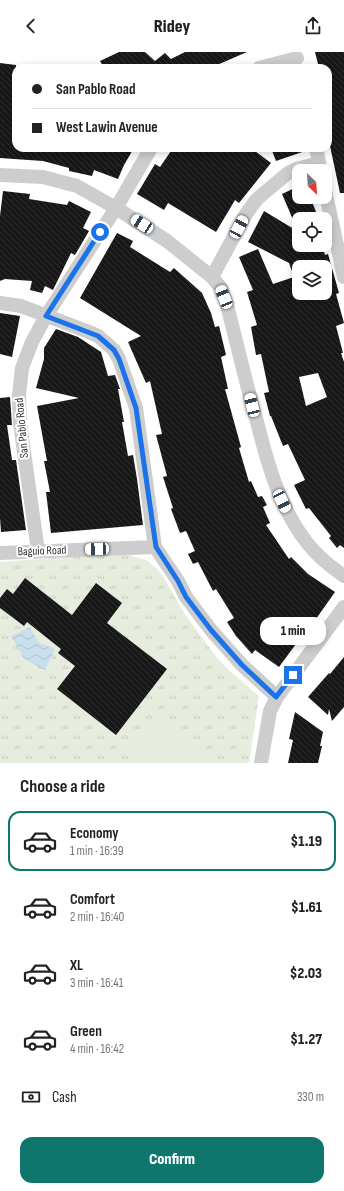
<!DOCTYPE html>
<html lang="en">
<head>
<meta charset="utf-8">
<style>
	:root { --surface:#fff; --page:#f2f2f2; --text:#222; --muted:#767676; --line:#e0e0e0; --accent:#0f766e }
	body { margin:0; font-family:"Sofia Sans Condensed",sans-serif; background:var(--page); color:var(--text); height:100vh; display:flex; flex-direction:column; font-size:15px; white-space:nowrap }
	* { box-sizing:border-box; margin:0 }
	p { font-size:13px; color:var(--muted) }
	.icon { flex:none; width:22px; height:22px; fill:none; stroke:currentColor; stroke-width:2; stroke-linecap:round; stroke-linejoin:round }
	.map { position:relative; height:711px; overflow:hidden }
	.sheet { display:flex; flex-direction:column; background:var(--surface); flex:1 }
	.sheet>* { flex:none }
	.banner { position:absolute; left:12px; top:12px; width:320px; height:88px; border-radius:12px; box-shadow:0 2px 10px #0003; display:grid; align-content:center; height:88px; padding:0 20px; background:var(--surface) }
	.needle { width:26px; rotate:155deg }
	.buttons { position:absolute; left:292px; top:112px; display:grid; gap:8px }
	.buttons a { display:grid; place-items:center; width:40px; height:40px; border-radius:8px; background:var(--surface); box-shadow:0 2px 10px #0003; font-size:20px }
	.end { position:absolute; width:18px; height:18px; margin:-9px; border:5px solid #1a73e8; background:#fff; box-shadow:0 0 0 2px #fff }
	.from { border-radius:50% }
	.bubble { position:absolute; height:28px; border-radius:12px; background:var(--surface); box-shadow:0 2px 10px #0003; font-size:13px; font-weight:800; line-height:28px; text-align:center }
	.car { position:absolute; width:12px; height:24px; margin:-12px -6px; border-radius:5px; box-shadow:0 0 3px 1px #0007; background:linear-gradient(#fff 24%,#345 0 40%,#fff 0 76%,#345 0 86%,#fff 0) }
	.banner b { display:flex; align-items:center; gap:14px; height:38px; font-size:15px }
	.banner b+b { border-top:1px solid var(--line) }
	.banner i { width:10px; height:10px; background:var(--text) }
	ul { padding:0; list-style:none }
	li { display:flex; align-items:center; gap:12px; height:60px; margin:0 8px 6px; padding:0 12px; border:2px solid transparent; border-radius:12px }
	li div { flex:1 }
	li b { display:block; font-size:15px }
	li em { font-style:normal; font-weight:800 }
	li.selected { border-color:var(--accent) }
	li>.icon { width:36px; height:36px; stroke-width:1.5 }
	h2 { padding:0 20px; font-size:18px; line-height:48px }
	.pay { display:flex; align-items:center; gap:10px; height:44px; padding:0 20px; font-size:15px }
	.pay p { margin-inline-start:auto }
	.cta { display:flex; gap:8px; margin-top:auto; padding:8px 20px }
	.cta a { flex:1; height:46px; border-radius:12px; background:var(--accent); color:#fff; font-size:16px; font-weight:800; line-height:46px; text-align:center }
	header { display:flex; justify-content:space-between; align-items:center; height:52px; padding:0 20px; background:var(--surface); font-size:18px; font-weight:800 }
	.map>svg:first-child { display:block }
</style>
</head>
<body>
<header><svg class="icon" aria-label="back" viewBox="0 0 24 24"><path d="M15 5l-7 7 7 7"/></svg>Ridey<svg class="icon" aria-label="share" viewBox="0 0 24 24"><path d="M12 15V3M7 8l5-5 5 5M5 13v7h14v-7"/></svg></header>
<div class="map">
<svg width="344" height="711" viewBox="0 0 344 711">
	<defs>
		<pattern id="park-tufts" width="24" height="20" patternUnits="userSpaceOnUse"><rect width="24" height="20" fill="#e6edde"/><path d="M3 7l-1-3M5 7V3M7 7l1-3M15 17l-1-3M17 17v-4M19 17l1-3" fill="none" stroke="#c6ccbf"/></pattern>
		<pattern id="water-waves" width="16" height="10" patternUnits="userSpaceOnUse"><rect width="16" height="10" fill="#cadfed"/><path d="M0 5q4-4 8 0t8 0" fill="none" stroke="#aec0cc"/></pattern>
		<pattern id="building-back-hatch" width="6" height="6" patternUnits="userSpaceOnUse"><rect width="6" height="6" fill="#171717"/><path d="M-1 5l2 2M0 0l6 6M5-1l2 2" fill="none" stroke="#303030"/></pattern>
	</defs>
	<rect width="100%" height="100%" fill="#fff"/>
	<path fill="url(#park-tufts)" d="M123 501 148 509 156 516 163 524 184 561 218 607 230 619 259 644 249 711H0V510Z"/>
	<path fill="#e6edde" d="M154 663 205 700 197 711H142L127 700Z"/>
	<path fill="url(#water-waves)" d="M30 575 38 590 55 597 45 618 24 607 11 584Z"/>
	<path fill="url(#building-back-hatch)" fill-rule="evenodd" d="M119 0H145L155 9 165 1 171 7 185 0H247L210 16H104L100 9Z
		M315 0H344V141H340L330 94H328V16H319Z
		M0 11 16 13V96H134L124 113 118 127 94 118 92 124 69 119V116L43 109 0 106Z
		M173 96H251L271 111 239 151 235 148 216 180 168 151 164 158 137 142 155 112 160 115Z
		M271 96H308V98L276 109Z
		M299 134V145H310L319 167H299V174L297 177 282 142Z
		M3 139 30 142 29 147 67 153 69 149 91 160 83 176 89 179 75 203 71 201 53 238 45 234 42 241 30 238 32 229 5 227 0 229V164Z
		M264 159 299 180V193H322L325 203 328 202 339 241 336 242 344 271 336 274 343 301H341L344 310V496L340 493 337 496 329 486 331 484 309 456 306 457 294 433 305 428 288 392 283 394 271 364H270L264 341 269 340 261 302 256 303 251 275 257 273 247 240 253 238 239 205 258 197 273 232 294 225 289 211 248 190ZM299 215H325V241H299ZM318 321 327 345 306 354 299 325Z
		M117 181 133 189 130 195 170 220 174 216 202 241 211 261 215 275 219 274 226 303 221 305 228 337H225L241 395 239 396 249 430 251 429 258 445 262 444 267 453 263 455 270 471 266 473 289 507 291 505 308 522 335 540 311 574 297 592H296L279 615 255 598 252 602 236 584 227 570 234 566 216 537 213 539 198 510 193 512 188 502 195 499 186 479 180 481 171 457 173 456 163 425 167 424 156 383 162 382 150 329 146 331 128 290 141 284 80 246Z
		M0 261 20 264 12 305 0 302Z
		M56 277 78 285 101 300 108 324 115 323 120 337H118L124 370H122L128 404 133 403 137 427 143 473 51 481 46 440H50L44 409H47L37 354 79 346 36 336 44 307V296Z
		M10 345 12 373H7L12 408H16L26 478 1 480 0 466V346Z
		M25 526 72 563 96 531 122 551 107 571 167 617 116 683 57 637 75 614 58 601 61 597 27 570 24 574 0 556V546L7 537 13 542Z
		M344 605V655L332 669 329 657 328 663 308 645 329 621 330 622Z
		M295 660 323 680 320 694H322L318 711H288L293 688 289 687Z"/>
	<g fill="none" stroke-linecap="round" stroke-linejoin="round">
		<path stroke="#cdcdcd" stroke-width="14" d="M259 16 297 6
			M316 96 321 119
			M0 123 43 125 77 134 116 156 167 189 212 225 221 236 227 253C237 292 246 331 257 370 268 413 280 457 308 492 318 505 331 515 344 524
			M325 138 344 225
			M212 225 246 162 257 147 288 121 296 117 319 111
			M0 251 21 254 89 280 98 284 114 298 119 307 136 356 155 495 178 529 186 545 211 578 242 613 277 645
			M38 499 20 372 19 343 22 316 32 290 46 264 116 156 151 96
			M0 501 155 495
			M261 711 270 659 277 645 344 555"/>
	</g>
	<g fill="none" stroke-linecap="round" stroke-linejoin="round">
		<path stroke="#1a73e8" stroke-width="5" d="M100 180 46 264 98 284 114 298 119 307 136 356 156 495 178 529 186 545 211 578 242 613 276 645 293 623"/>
	</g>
	<g text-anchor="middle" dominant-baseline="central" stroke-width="4" stroke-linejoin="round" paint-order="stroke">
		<g font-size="12" fill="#303030" stroke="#fff">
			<text transform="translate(22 376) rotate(-95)">San Pablo Road</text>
			<text transform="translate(42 499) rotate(-2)">Baguio Road</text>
		</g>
	</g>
</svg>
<div class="buttons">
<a><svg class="needle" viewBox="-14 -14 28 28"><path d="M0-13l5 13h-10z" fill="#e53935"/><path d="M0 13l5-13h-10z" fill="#767676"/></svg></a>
<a><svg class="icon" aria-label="locate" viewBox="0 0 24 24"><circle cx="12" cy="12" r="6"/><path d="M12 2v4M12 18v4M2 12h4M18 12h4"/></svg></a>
<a><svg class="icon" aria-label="layers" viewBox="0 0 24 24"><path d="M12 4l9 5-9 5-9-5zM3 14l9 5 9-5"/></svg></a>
</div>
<i class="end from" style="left:100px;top:180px"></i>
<i class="end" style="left:293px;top:623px"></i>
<div class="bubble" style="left:260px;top:565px;width:66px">1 min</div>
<i class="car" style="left:142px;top:172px;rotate:303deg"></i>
<i class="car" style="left:239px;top:175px;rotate:28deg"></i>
<i class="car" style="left:224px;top:245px;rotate:338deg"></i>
<i class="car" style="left:252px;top:353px;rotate:346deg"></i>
<i class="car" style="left:282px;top:449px;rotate:154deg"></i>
<i class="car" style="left:97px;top:497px;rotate:268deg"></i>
<div class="banner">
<b><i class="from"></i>San Pablo Road</b>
<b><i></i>West Lawin Avenue</b>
</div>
</div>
<section class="sheet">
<h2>Choose a ride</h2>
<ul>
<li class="selected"><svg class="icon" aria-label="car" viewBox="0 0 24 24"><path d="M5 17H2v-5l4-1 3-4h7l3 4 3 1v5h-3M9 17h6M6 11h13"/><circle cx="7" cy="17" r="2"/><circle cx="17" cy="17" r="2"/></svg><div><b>Economy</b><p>1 min · 16:39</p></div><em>$1.19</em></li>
<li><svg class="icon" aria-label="car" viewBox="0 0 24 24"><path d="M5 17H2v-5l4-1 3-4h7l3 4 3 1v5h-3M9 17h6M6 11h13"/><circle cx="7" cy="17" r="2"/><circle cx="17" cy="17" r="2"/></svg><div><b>Comfort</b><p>2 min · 16:40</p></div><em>$1.61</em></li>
<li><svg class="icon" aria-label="car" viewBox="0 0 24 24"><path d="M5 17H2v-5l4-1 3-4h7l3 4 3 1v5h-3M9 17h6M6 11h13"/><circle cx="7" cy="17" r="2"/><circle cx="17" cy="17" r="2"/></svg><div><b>XL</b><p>3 min · 16:41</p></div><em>$2.03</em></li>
<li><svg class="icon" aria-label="car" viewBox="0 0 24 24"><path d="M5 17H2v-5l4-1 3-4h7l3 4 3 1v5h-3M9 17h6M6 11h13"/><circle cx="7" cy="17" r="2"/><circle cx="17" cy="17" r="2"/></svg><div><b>Green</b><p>4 min · 16:42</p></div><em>$1.27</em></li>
</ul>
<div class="pay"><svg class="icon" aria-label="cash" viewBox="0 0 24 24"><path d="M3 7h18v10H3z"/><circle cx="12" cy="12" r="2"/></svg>Cash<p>330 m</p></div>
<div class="cta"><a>Confirm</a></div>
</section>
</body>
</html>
